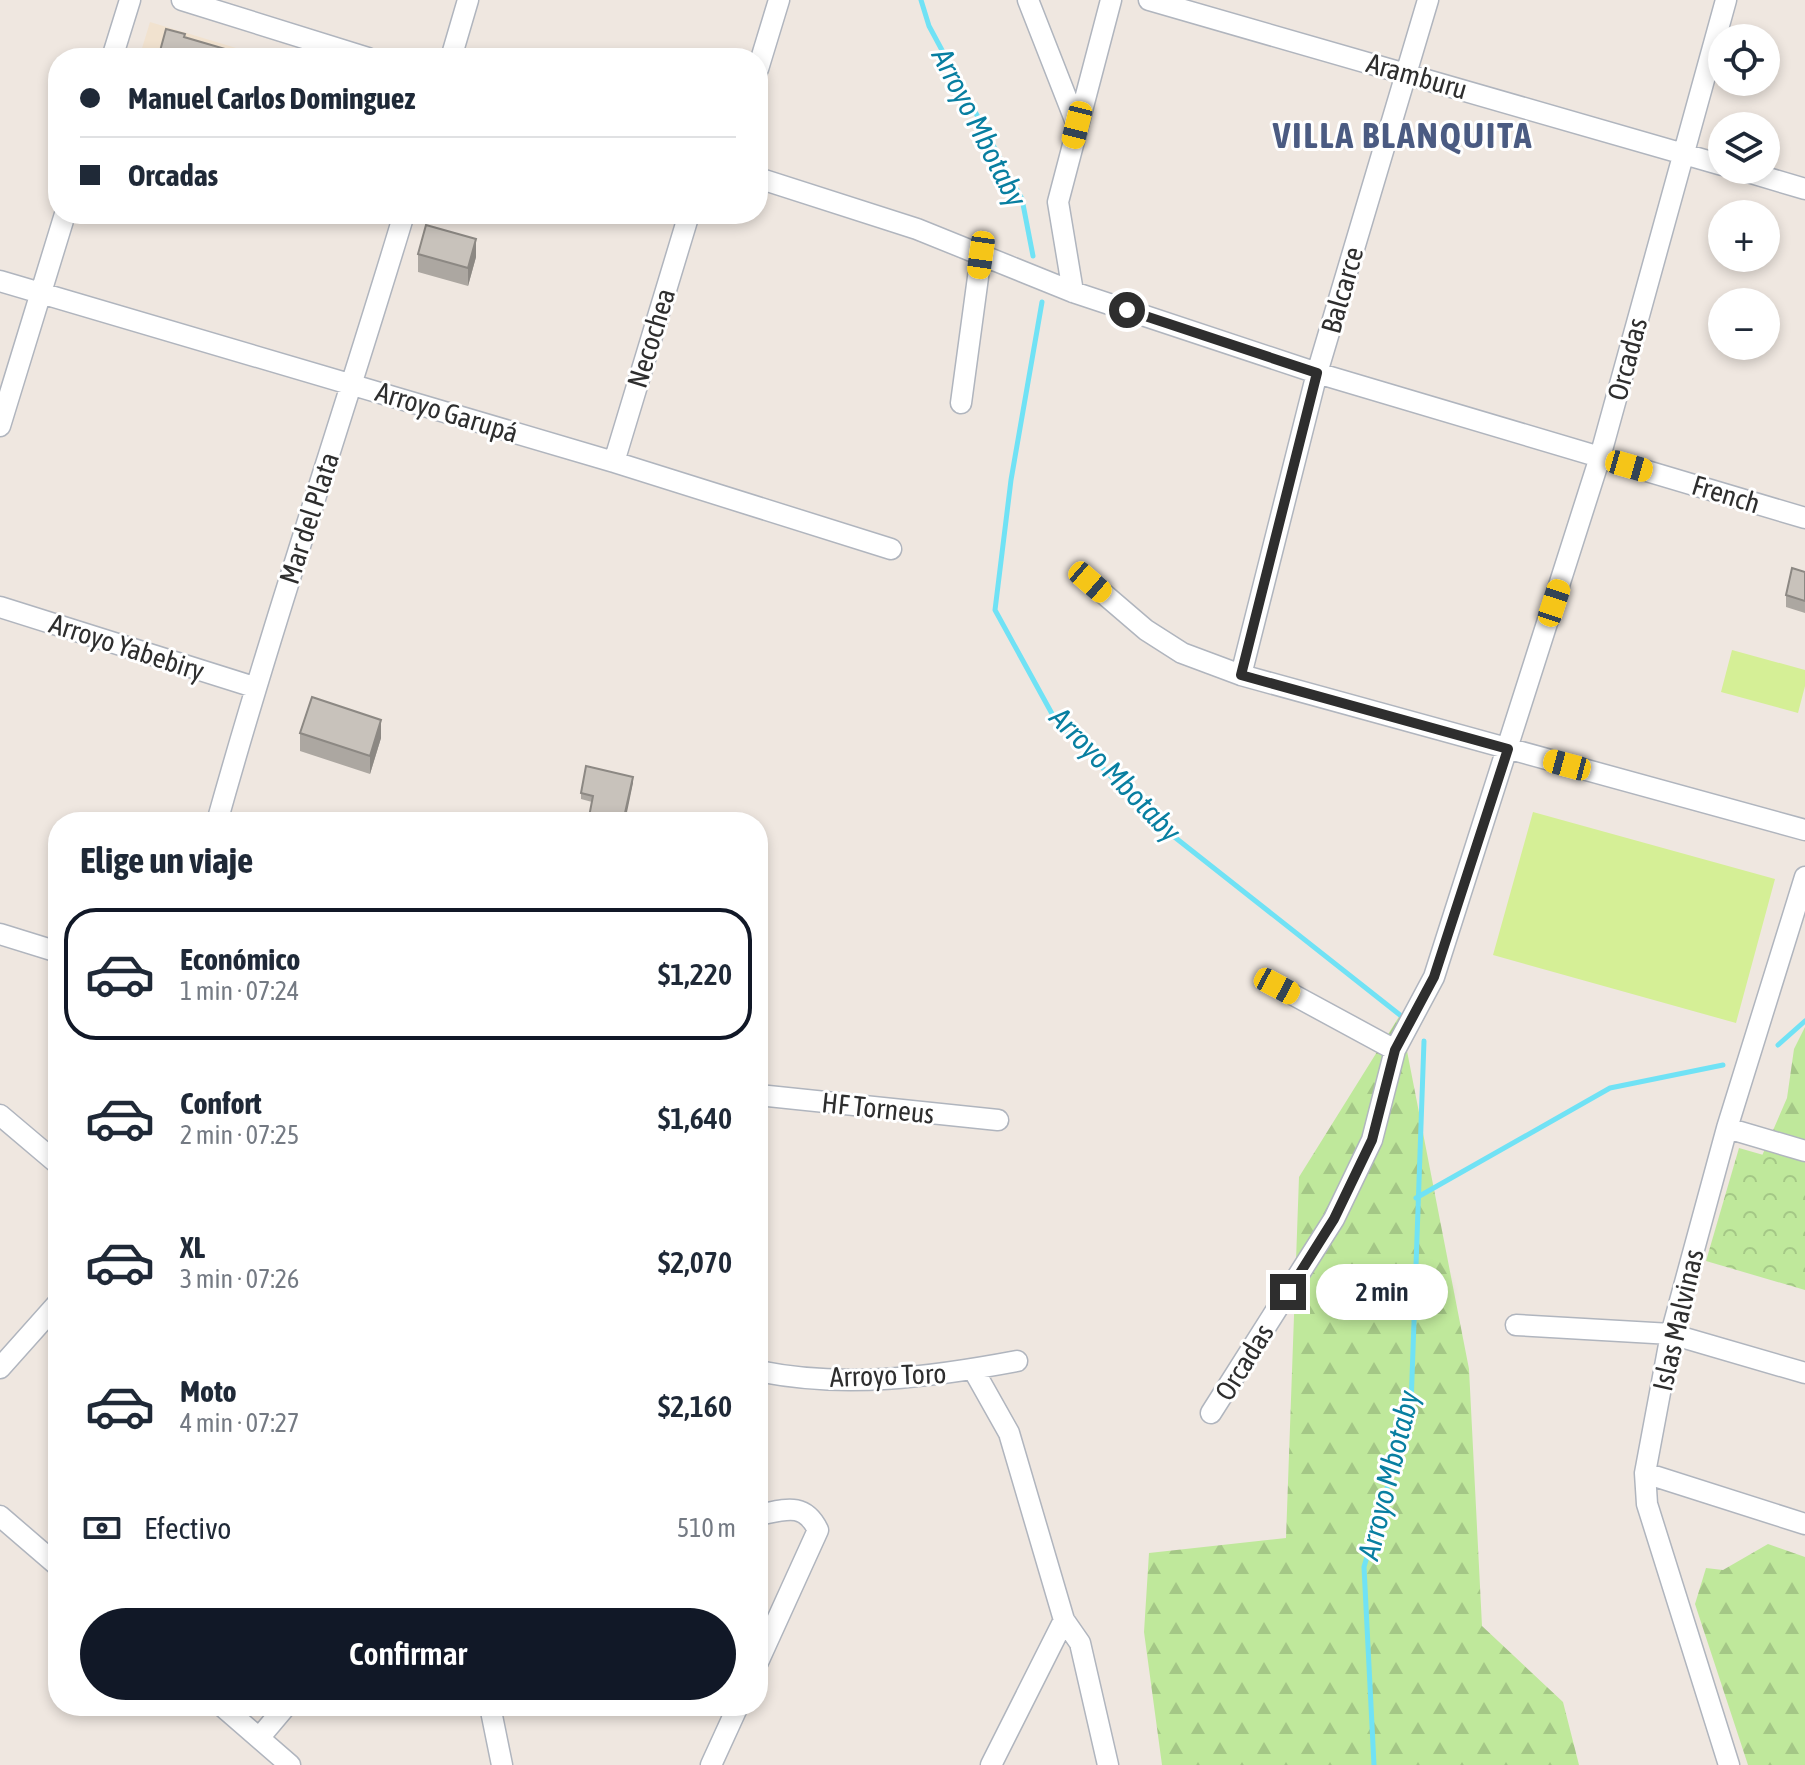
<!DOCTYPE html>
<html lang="es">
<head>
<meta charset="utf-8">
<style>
	:root { --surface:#fff; --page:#f2f2f3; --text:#1f2937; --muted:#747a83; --line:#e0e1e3; --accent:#111827 }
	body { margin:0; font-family:"Asap Condensed",sans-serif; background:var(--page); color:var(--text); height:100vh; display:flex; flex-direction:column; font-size:30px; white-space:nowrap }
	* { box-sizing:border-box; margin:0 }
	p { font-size:26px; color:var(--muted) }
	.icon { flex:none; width:44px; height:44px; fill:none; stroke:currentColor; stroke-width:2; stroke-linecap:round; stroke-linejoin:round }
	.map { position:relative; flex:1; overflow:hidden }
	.details { position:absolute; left:48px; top:812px; width:720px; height:904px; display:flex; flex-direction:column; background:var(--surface); border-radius:32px; box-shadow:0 4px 12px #0003 }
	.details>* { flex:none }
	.top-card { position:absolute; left:48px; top:48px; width:720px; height:176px; border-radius:32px; box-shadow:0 4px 12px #0003; display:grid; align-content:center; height:176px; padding:0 32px; background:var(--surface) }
	.tools { position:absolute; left:1708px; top:24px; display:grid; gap:16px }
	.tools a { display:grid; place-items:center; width:72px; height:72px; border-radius:50%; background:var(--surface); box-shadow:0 4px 12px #0003; font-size:40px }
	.end { position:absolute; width:36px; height:36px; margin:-18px; border:10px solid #2e2e2e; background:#fff; box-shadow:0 0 0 4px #fff }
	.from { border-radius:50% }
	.bubble { position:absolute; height:56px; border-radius:28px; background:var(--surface); box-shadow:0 4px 12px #0003; font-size:26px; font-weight:600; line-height:56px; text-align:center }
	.car { position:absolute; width:24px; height:48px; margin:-24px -12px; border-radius:10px; box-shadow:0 0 6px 2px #0007; background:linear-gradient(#f5c518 24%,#345 0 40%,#f5c518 0 76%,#345 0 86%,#f5c518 0) }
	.top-card b { display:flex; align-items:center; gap:28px; height:76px; font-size:30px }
	.top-card b+b { border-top:2px solid var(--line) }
	.top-card i { width:20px; height:20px; background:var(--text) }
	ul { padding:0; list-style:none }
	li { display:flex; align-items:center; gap:24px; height:132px; margin:0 16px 12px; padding:0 16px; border:4px solid transparent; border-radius:32px }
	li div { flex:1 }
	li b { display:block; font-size:30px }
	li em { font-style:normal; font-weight:600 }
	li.on { border-color:var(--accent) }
	li>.icon { width:72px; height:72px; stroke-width:1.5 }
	h2 { padding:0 32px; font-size:36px; line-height:96px }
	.pay { display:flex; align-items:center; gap:20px; height:88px; padding:0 32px; font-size:30px }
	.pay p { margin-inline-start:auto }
	.cta { display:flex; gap:16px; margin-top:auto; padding:16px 32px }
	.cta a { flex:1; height:92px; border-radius:48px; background:var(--accent); color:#fff; font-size:32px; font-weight:600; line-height:92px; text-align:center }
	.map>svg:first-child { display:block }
</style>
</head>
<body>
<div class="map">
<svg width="1805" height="1765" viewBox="0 0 1805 1765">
	<defs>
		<pattern id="forest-firs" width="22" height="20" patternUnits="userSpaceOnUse" patternTransform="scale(2)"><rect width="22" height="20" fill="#bfe89b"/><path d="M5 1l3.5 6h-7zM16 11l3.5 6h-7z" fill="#a4c786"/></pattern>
		<pattern id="park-crowns" width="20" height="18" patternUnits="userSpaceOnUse" patternTransform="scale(2)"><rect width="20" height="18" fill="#bfe89b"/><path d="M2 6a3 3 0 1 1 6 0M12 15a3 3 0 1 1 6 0" fill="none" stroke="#a4c786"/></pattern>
	</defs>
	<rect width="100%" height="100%" fill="#efe7e0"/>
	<path fill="#f1e2cf" d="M150 22 269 58H139Z"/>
	<path fill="url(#forest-firs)" d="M1400 1015 1469 1369 1482 1626 1563 1702 1579 1765H1162L1144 1632 1149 1553 1286 1538 1299 1177Z
		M1805 1027V1286L1758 1165 1787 1098 1794 1049Z
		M1768 1544 1805 1557V1765H1748L1695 1604 1706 1568 1723 1570Z"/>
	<path fill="url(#park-crowns)" d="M1739 1148 1805 1167V1290L1706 1261Z"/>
	<path fill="#d5ef96" d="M1732 650 1805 670V686L1798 713 1721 692Z
		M1533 812 1775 879 1736 1023 1493 955Z"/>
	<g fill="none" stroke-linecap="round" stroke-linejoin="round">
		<path stroke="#70e2f5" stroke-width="5" d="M921 0 929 26 1022 199 1033 256
			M1042 302 1011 480 995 610 1056 721 1158 824 1400 1015
			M1778 1045 1805 1021
			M1416 1198 1610 1088 1723 1065
			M1374 1765 1364 1567 1411 1406 1424 1041"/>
		<g stroke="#b0b5be" stroke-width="23">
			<path id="minor" d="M182 0 368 58
				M1028 0 1077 125
				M1149 0 1722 165
				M112 58 130 0
				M451 58 468 0
				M758 69 779 0
				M1741 170 1805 189
				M758 178 917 229 1073 292 1317 373 1805 518
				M0 281 614 462 891 549
				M1073 292 1058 202 1111 0
				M961 403 981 255
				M0 426 65 214
				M614 462 689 214
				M1090 582 1146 630 1182 653 1241 675 1805 830
				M0 607 254 687
				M1241 675 1317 373 1428 0
				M217 822C274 618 343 417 404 214
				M0 934 58 952
				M1277 986 1395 1050
				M758 1095 998 1120
				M0 1115 58 1164
				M1727 1128 1805 1151
				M1516 1325 1671 1334 1805 1373
				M0 1368 58 1303
				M973 1369 1009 1433 1064 1620 1080 1643 1108 1765
				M758 1371C844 1389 932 1377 1017 1361
				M1211 1413 1334 1219 1372 1140 1395 1050 1434 977 1600 457 1726 0
				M1645 1473 1805 1524
				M758 1515C784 1510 804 1501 818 1530L758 1662
				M0 1516 58 1566
				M222 1706 290 1765
				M490 1706 502 1765
				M259 1738 286 1706
				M711 1765 738 1706
				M991 1765 1064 1620
				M1729 1765 1647 1504 1645 1473 1671 1334 1727 1128 1805 877"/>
		</g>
		<use href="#minor" stroke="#fff" stroke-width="20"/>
	</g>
	<path fill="#aca7a1" d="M185 38 256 58H160V51Z
		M418 254 476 257 468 286 418 272Z
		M1805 572V613L1786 607V595Z
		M300 733 381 738 370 774 300 751Z
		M633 783 592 802 581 799V793Z"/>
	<path fill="#8c8883" d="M476 239V257L468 286V268Z
		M381 720V738L370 774V756Z
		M633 777V783L625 822H623Z"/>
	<path fill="#c8c2bb" stroke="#8c8883" stroke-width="2" d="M166 29 185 34 184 37 256 58H185L160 51Z
		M426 225 476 239 468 268 418 254Z
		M1792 568 1805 572V601L1786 595Z
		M312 697 381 720 370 756 300 733Z
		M586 766 633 777 623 822H588L593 796 581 793Z"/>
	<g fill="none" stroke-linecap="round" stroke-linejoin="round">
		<path stroke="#2e2e2e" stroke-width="10" d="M1127 310 1317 373 1241 675 1508 749 1434 977 1395 1050 1372 1140 1334 1219 1288 1292"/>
	</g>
	<g text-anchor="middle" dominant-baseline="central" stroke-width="6" stroke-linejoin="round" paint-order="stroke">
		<g font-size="28" fill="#2e2e2e" stroke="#fff">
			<text transform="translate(1417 76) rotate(16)">Aramburu</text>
			<text transform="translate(1342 290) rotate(-74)">Balcarce</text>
			<text transform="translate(651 338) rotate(-73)">Necochea</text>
			<text transform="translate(1627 359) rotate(-75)">Orcadas</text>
			<text transform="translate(447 412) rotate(17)">Arroyo Garupá</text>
			<text transform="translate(1726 494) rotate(17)">French</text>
			<text transform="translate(309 518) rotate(-72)">Mar del Plata</text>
			<text transform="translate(127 647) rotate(18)">Arroyo Yabebiry</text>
			<text transform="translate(878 1108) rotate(6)">HF Torneus</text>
			<text transform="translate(1678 1320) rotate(-77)">Islas Malvinas</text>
			<text transform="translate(1244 1362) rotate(-58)">Orcadas</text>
			<text transform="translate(888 1375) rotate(-2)">Arroyo Toro</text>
		</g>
		<g font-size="30" font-style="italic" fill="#087fa1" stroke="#fff">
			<text transform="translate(980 127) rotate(63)">Arroyo Mbotaby</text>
			<text transform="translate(1116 774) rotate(46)">Arroyo Mbotaby</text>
			<text transform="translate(1388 1475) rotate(-76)">Arroyo Mbotaby</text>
		</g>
		<g font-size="36" font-weight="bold" letter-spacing="2" fill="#4b5b82" stroke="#fff">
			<text x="1403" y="135">VILLA BLANQUITA</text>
		</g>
	</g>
</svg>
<div class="tools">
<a><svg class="icon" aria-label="locate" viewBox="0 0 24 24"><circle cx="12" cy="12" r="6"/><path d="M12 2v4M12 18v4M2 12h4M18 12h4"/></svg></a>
<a><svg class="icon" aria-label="layers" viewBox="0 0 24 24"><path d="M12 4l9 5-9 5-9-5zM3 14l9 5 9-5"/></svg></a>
<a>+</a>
<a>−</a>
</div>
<i class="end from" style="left:1127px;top:310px"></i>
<i class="end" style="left:1288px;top:1292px"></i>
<div class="bubble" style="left:1316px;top:1264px;width:132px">2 min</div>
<i class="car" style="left:1077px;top:125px;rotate:194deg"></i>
<i class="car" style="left:981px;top:255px;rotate:188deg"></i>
<i class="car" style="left:1629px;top:466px;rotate:106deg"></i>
<i class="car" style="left:1090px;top:582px;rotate:131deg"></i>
<i class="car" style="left:1554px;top:603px;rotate:18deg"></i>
<i class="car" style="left:1567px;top:765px;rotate:285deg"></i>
<i class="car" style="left:1277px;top:986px;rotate:118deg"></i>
<div class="top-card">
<b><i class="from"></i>Manuel Carlos Dominguez</b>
<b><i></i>Orcadas</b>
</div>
<section class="details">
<h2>Elige un viaje</h2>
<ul>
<li class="on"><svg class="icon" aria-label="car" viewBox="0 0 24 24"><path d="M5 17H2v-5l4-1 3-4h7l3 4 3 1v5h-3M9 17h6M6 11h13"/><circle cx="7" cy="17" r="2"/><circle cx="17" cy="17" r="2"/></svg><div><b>Económico</b><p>1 min · 07:24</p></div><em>$1,220</em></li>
<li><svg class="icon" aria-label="car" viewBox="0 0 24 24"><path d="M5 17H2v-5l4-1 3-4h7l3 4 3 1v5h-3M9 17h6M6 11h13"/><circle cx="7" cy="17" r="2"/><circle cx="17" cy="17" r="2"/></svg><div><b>Confort</b><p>2 min · 07:25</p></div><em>$1,640</em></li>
<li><svg class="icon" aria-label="car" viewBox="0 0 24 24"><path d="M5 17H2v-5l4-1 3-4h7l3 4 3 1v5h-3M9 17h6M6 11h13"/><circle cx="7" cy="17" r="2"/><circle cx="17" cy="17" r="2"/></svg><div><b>XL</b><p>3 min · 07:26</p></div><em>$2,070</em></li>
<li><svg class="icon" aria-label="car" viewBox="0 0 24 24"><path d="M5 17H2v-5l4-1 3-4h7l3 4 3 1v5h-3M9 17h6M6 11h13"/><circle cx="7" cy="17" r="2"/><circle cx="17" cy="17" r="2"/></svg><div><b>Moto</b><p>4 min · 07:27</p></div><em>$2,160</em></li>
</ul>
<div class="pay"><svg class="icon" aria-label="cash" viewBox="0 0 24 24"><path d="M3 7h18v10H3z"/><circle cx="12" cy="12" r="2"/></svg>Efectivo<p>510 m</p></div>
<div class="cta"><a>Confirmar</a></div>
</section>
</div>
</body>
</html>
